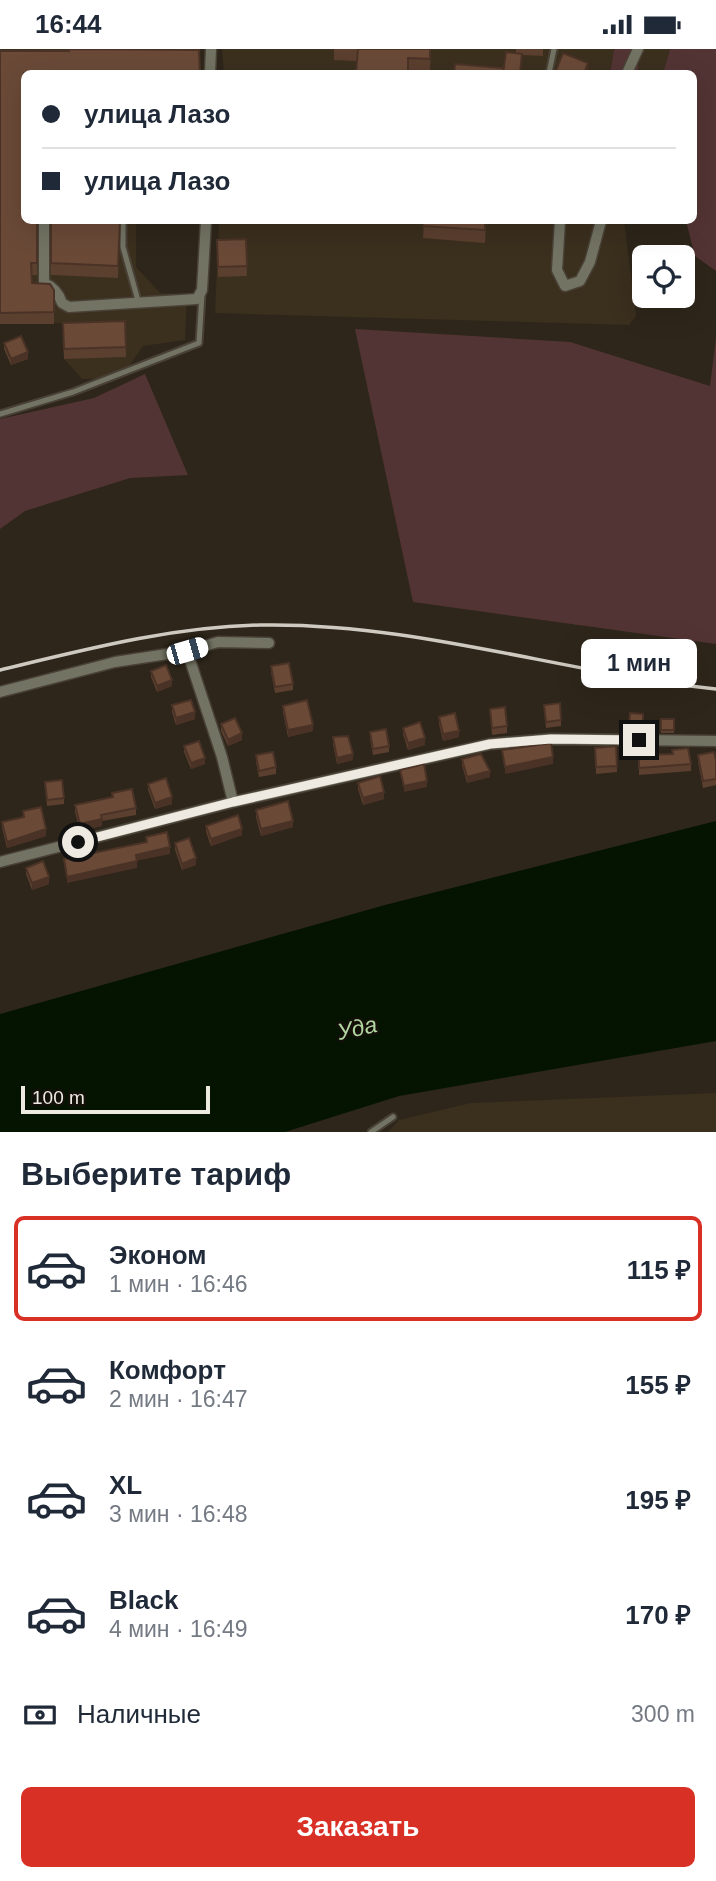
<!DOCTYPE html>
<html lang="ru">
<head>
<meta charset="utf-8">
<style>
	:root { --surface:#fff; --page:#f2f2f3; --text:#1f2937; --muted:#747a83; --line:#e0e1e3; --accent:#d93025 }
	body { margin:0; font-family:Arial,sans-serif; background:var(--page); color:var(--text); height:100vh; display:flex; flex-direction:column; font-size:26px; white-space:nowrap }
	* { box-sizing:border-box; margin:0 }
	p { font-size:23px; color:var(--muted) }
	.icon { flex:none; width:38px; height:38px; fill:none; stroke:currentColor; stroke-width:2; stroke-linecap:round; stroke-linejoin:round }
	.map { position:relative; height:1083px; overflow:hidden }
	.drawer { display:flex; flex-direction:column; background:var(--surface); flex:1 }
	.drawer>* { flex:none }
	.hud { position:absolute; left:21px; top:21px; width:676px; height:154px; border-radius:10px; box-shadow:0 7px 28px #0002; display:grid; align-content:center; height:154px; padding:0 21px; background:var(--surface) }
	.tools { position:absolute; left:632px; top:196px; display:grid; gap:14px }
	.tools a { display:grid; place-items:center; width:63px; height:63px; border-radius:10px; background:var(--surface); box-shadow:0 7px 28px #0002; font-size:35px }
	.scale { position:absolute; left:21px; bottom:18px; width:189px; box-sizing:border-box; padding-left:7px; border:4px solid #eee9e1; border-top:0; font-size:19px; line-height:24px; white-space:nowrap; color:#eee9e1; -webkit-text-stroke:5px #13100a; paint-order:stroke }
	.end { position:absolute; width:32px; height:32px; margin:-16px; border:9px solid #eee9e1; background:#111; box-shadow:0 0 0 4px #111 }
	.from { border-radius:50% }
	.bubble { position:absolute; height:49px; border-radius:10px; background:var(--surface); box-shadow:0 7px 28px #0002; font-size:23px; font-weight:600; line-height:49px; text-align:center }
	.car { position:absolute; width:21px; height:42px; margin:-21px -10px; border-radius:9px; box-shadow:0 0 5px 2px #0007; background:linear-gradient(#fff 24%,#345 0 40%,#fff 0 76%,#345 0 86%,#fff 0) }
	.hud b { display:flex; align-items:center; gap:24px; height:66px; font-size:26px }
	.hud b+b { border-top:2px solid var(--line) }
	.hud i { width:18px; height:18px; background:var(--text) }
	ul { padding:0; list-style:none }
	li { display:flex; align-items:center; gap:21px; height:105px; margin:0 14px 10px; padding:0 7px; border:4px solid transparent; border-radius:10px }
	li div { flex:1 }
	li b { display:block; font-size:26px }
	li em { font-style:normal; font-weight:600 }
	li.current { border-color:var(--accent) }
	li>.icon { width:63px; height:63px; stroke-width:1.5 }
	h2 { padding:0 21px; font-size:32px; line-height:84px }
	.pay { display:flex; align-items:center; gap:18px; height:77px; padding:0 21px; font-size:26px }
	.pay p { margin-inline-start:auto }
	.action { display:flex; gap:14px; margin-top:auto; padding:14px 21px }
	.action a { flex:1; height:80px; border-radius:10px; background:var(--accent); color:#fff; font-size:28px; font-weight:600; line-height:80px; text-align:center }
	.status { display:flex; justify-content:space-between; align-items:center; height:49px; padding:0 35px; background:var(--surface); direction:ltr }
	.status svg { height:19px; fill:currentColor }
	.map>svg:first-child { display:block }
</style>
</head>
<body>
<div class="status"><b>16:44</b><svg viewBox="0 0 49 12"><path d="M0 12V9h3v3zM5 12V6h3v6zM10 12V3h3v9zM15 12V0h3v12zM26 1h20v11H26zM47 4h2v5h-2z"/></svg></div>
<div class="map">
<svg width="716" height="1083" viewBox="0 0 716 1083">
	<rect width="100%" height="100%" fill="#2e261a"/>
	<path fill="#3b2f1e" d="M0 0H184L199 13 24 24V172H136V218L160 244 187 245 185 291 143 297 121 329 82 330 64 310 62 274 0 275Z
		M222 0H614L610 24H224Z
		M639 0H670L663 24H638Z
		M219 172H624L636 267 629 276 215 264Z
		M716 1044V1083H388L399 1071 471 1054Z"/>
	<path fill="#533434" d="M614 0H639L638 24H610Z
		M670 0H716V222L695 207 686 172H693V24H663Z
		M355 280 570 293 710 337 716 289V595L413 553Z
		M145 325 188 426 130 429 25 462 0 480V370L94 349Z"/>
	<path fill="#051400" d="M716 772V992L399 1047 285 1083H0V965L385 856Z"/>
	<g fill="none" stroke-linecap="round" stroke-linejoin="round">
		<g stroke="#494136" stroke-width="9">
			<path id="lane" d="M549 24 554 0
				M123 172V198L139 255
				M0 365 73 343 199 294 202 245
				M371 1083 393 1068"/>
		</g>
		<g stroke="#494136" stroke-width="13">
			<path id="street" d="M210 24 211 0
				M627 24 638 0
				M44 172V234C54 238 59 245 62 254L69 258 197 250 202 241 206 172
				M560 172 557 221 565 237 580 232 590 213 601 172
				M187 602 222 708 233 753
				M0 643 115 613 187 602 218 593 269 594
				M0 813 233 753 490 695 551 690 716 692"/>
		</g>
		<use href="#lane" stroke="#737363" stroke-width="5"/>
		<use href="#street" stroke="#737363" stroke-width="10"/>
		<path stroke="#cfcac1" stroke-width="3.5" d="M0 621C87 600 171 578 260 576 414 573 564 624 716 640"/>
	</g>
	<path fill="#5b3f2f" d="M158 0 24 24V172H37V226H32V234L54 241V275H0V2Z
		M334 0H431L430 23 408 22 357 12 334 11Z
		M516 0H543V7L522 6V12L516 5Z
		M51 172H120L118 229 51 226Z
		M424 172H486L485 194 423 189Z
		M246 190 247 227 218 228 217 191Z
		M125 272 126 308 64 310 63 274Z
		M4 294 28 310 11 316 4 300Z
		M271 617 293 635V641L275 644 271 623Z
		M151 622 172 637 157 643 151 628Z
		M172 656 195 670 176 676 172 663Z
		M544 656 561 671V677L546 679Z
		M283 657 313 682 288 688 283 663Z
		M490 660 507 677V684L492 686Z
		M630 664 643 665V681H629Z
		M439 668 459 688 443 692 439 675Z
		M661 670H674V684H661Z
		M221 675 242 691 228 697 221 682Z
		M403 679 425 696 408 701 403 685Z
		M370 683 389 697V703L373 706 370 690Z
		M333 688 353 711 337 715 333 695Z
		M184 697 205 715 191 720 184 703Z
		M616 697 617 723 596 725 595 699Z
		M672 701 691 715V722L639 726V706L672 705Z
		M256 706 276 718V725L259 728 256 713Z
		M698 706 716 711V736L703 739 698 713Z
		M462 710 490 728 467 734 462 716Z
		M45 733 64 749V755L47 757Z
		M358 734 384 750 363 756 358 740Z
		M148 735 172 755 155 760 148 741Z
		M112 744 136 759V766L102 772V777L80 782 75 763V756L112 748Z
		M256 761 293 778 261 787 256 768Z
		M23 762 46 787 7 799 2 779V773L23 768Z
		M206 777 242 786 211 797 206 783Z
		M175 794 196 816 182 821 175 801Z
		M26 819 49 835 32 841 26 825Z"/>
	<path fill="#4a3326" d="M588 14V24H584Z
		M28 303V310L11 316V310Z
		M172 631V637L157 643V637Z
		M195 663V670L176 676V669Z
		M313 676V682L288 688V681Z
		M459 682V688L443 692V685Z
		M242 684V691L228 697V691Z
		M425 689V696L408 701V694Z
		M353 705V711L337 715V709Z
		M553 708V715L505 725V718Z
		M205 709V715L191 720V714Z
		M490 722V728L467 734V728Z
		M427 732V738L404 743V737Z
		M384 743V750L363 756V749Z
		M172 748V755L155 760V754Z
		M102 770V777L80 782V775Z
		M293 772V778L261 787V780Z
		M46 780V787L7 799V793Z
		M242 780V786L211 797V790Z
		M170 798V805L136 812V806Z
		M196 809V816L182 821V815Z
		M137 812V819L67 834V828Z
		M49 828V835L32 841V834Z"/>
	<path fill="#6a4937" stroke="#4a3326" stroke-width="2" d="M69 0 199 1 200 24H24V172H37V214H31L32 234 50 235 54 241V263L0 264V2H69Z
		M358 0H430V10L408 9V24H356Z
		M506 3 522 5 520 24H503Z
		M563 4 588 14 584 24H555Z
		M455 15 503 19V24H454Z
		M51 172H120L118 217 51 214Z
		M424 172H485V181L423 177Z
		M246 190 247 217 218 218 217 191Z
		M125 272 126 298 64 300 63 274Z
		M21 287 28 303 11 310 4 294Z
		M289 614 293 635 275 638 271 617Z
		M166 616 172 631 157 637 151 622Z
		M191 651 195 663 176 669 172 656Z
		M307 651 313 676 288 681 283 657Z
		M560 654 561 671 546 673 544 656Z
		M505 658 507 677 492 679 490 660Z
		M455 664 459 682 443 685 439 668Z
		M630 664 643 665V678H629Z
		M235 669 242 684 228 691 221 675Z
		M661 670H674V681H661Z
		M420 673 425 689 408 694 403 679Z
		M386 680 389 697 373 700 370 683Z
		M348 687 353 705 337 709 333 688Z
		M199 692 205 709 191 714 184 697Z
		M551 694 553 708 505 718 502 701Z
		M616 697 617 717 596 718 595 699Z
		M688 699 691 715 639 719V706L673 705 672 701Z
		M273 703 276 718 259 722 256 706Z
		M714 703 716 711V730L703 732 698 706Z
		M481 705 490 722 467 728 462 710Z
		M424 715 427 732 404 737 400 721Z
		M380 727 384 743 363 749 358 734Z
		M166 729 172 748 155 754 148 735Z
		M62 731 64 749 47 751 45 733Z
		M132 740 136 759 101 766 102 770 80 775 75 756 113 748 112 744Z
		M288 752 293 772 261 780 256 761Z
		M41 758 46 780 7 793 2 773 24 768 23 762Z
		M238 766 242 780 211 790 206 777Z
		M167 783 170 798 136 806 137 812 67 828 64 810 147 793 146 788Z
		M189 789 196 809 182 815 175 794Z
		M43 812 49 828 32 834 26 819Z"/>
	<g fill="none" stroke-linecap="round" stroke-linejoin="round">
		<path stroke="#eee9e1" stroke-width="9" d="M78 793 233 753 490 695 551 690 639 691"/>
	</g>
	<g text-anchor="middle" dominant-baseline="central" stroke-width="5" stroke-linejoin="round" paint-order="stroke">
		<g font-size="23" font-style="italic" fill="#b1d6a0" stroke="#13100a">
			<text transform="translate(357 979) rotate(-12)">Уда</text>
		</g>
	</g>
</svg>
<div class="tools">
<a><svg class="icon" aria-label="locate" viewBox="0 0 24 24"><circle cx="12" cy="12" r="6"/><path d="M12 2v4M12 18v4M2 12h4M18 12h4"/></svg></a>
</div>
<div class="scale">100 m</div>
<i class="end from" style="left:78px;top:793px"></i>
<i class="end" style="left:639px;top:691px"></i>
<div class="bubble" style="left:581px;top:590px;width:116px">1 мин</div>
<i class="car" style="left:187px;top:602px;rotate:74deg"></i>
<div class="hud">
<b><i class="from"></i>улица Лазо</b>
<b><i></i>улица Лазо</b>
</div>
</div>
<section class="drawer">
<h2>Выберите тариф</h2>
<ul>
<li class="current"><svg class="icon" aria-label="car" viewBox="0 0 24 24"><path d="M5 17H2v-5l4-1 3-4h7l3 4 3 1v5h-3M9 17h6M6 11h13"/><circle cx="7" cy="17" r="2"/><circle cx="17" cy="17" r="2"/></svg><div><b>Эконом</b><p>1 мин · 16:46</p></div><em>115 ₽</em></li>
<li><svg class="icon" aria-label="car" viewBox="0 0 24 24"><path d="M5 17H2v-5l4-1 3-4h7l3 4 3 1v5h-3M9 17h6M6 11h13"/><circle cx="7" cy="17" r="2"/><circle cx="17" cy="17" r="2"/></svg><div><b>Комфорт</b><p>2 мин · 16:47</p></div><em>155 ₽</em></li>
<li><svg class="icon" aria-label="car" viewBox="0 0 24 24"><path d="M5 17H2v-5l4-1 3-4h7l3 4 3 1v5h-3M9 17h6M6 11h13"/><circle cx="7" cy="17" r="2"/><circle cx="17" cy="17" r="2"/></svg><div><b>XL</b><p>3 мин · 16:48</p></div><em>195 ₽</em></li>
<li><svg class="icon" aria-label="car" viewBox="0 0 24 24"><path d="M5 17H2v-5l4-1 3-4h7l3 4 3 1v5h-3M9 17h6M6 11h13"/><circle cx="7" cy="17" r="2"/><circle cx="17" cy="17" r="2"/></svg><div><b>Black</b><p>4 мин · 16:49</p></div><em>170 ₽</em></li>
</ul>
<div class="pay"><svg class="icon" aria-label="cash" viewBox="0 0 24 24"><path d="M3 7h18v10H3z"/><circle cx="12" cy="12" r="2"/></svg>Наличные<p>300 m</p></div>
<div class="action"><a>Заказать</a></div>
</section>
</body>
</html>
